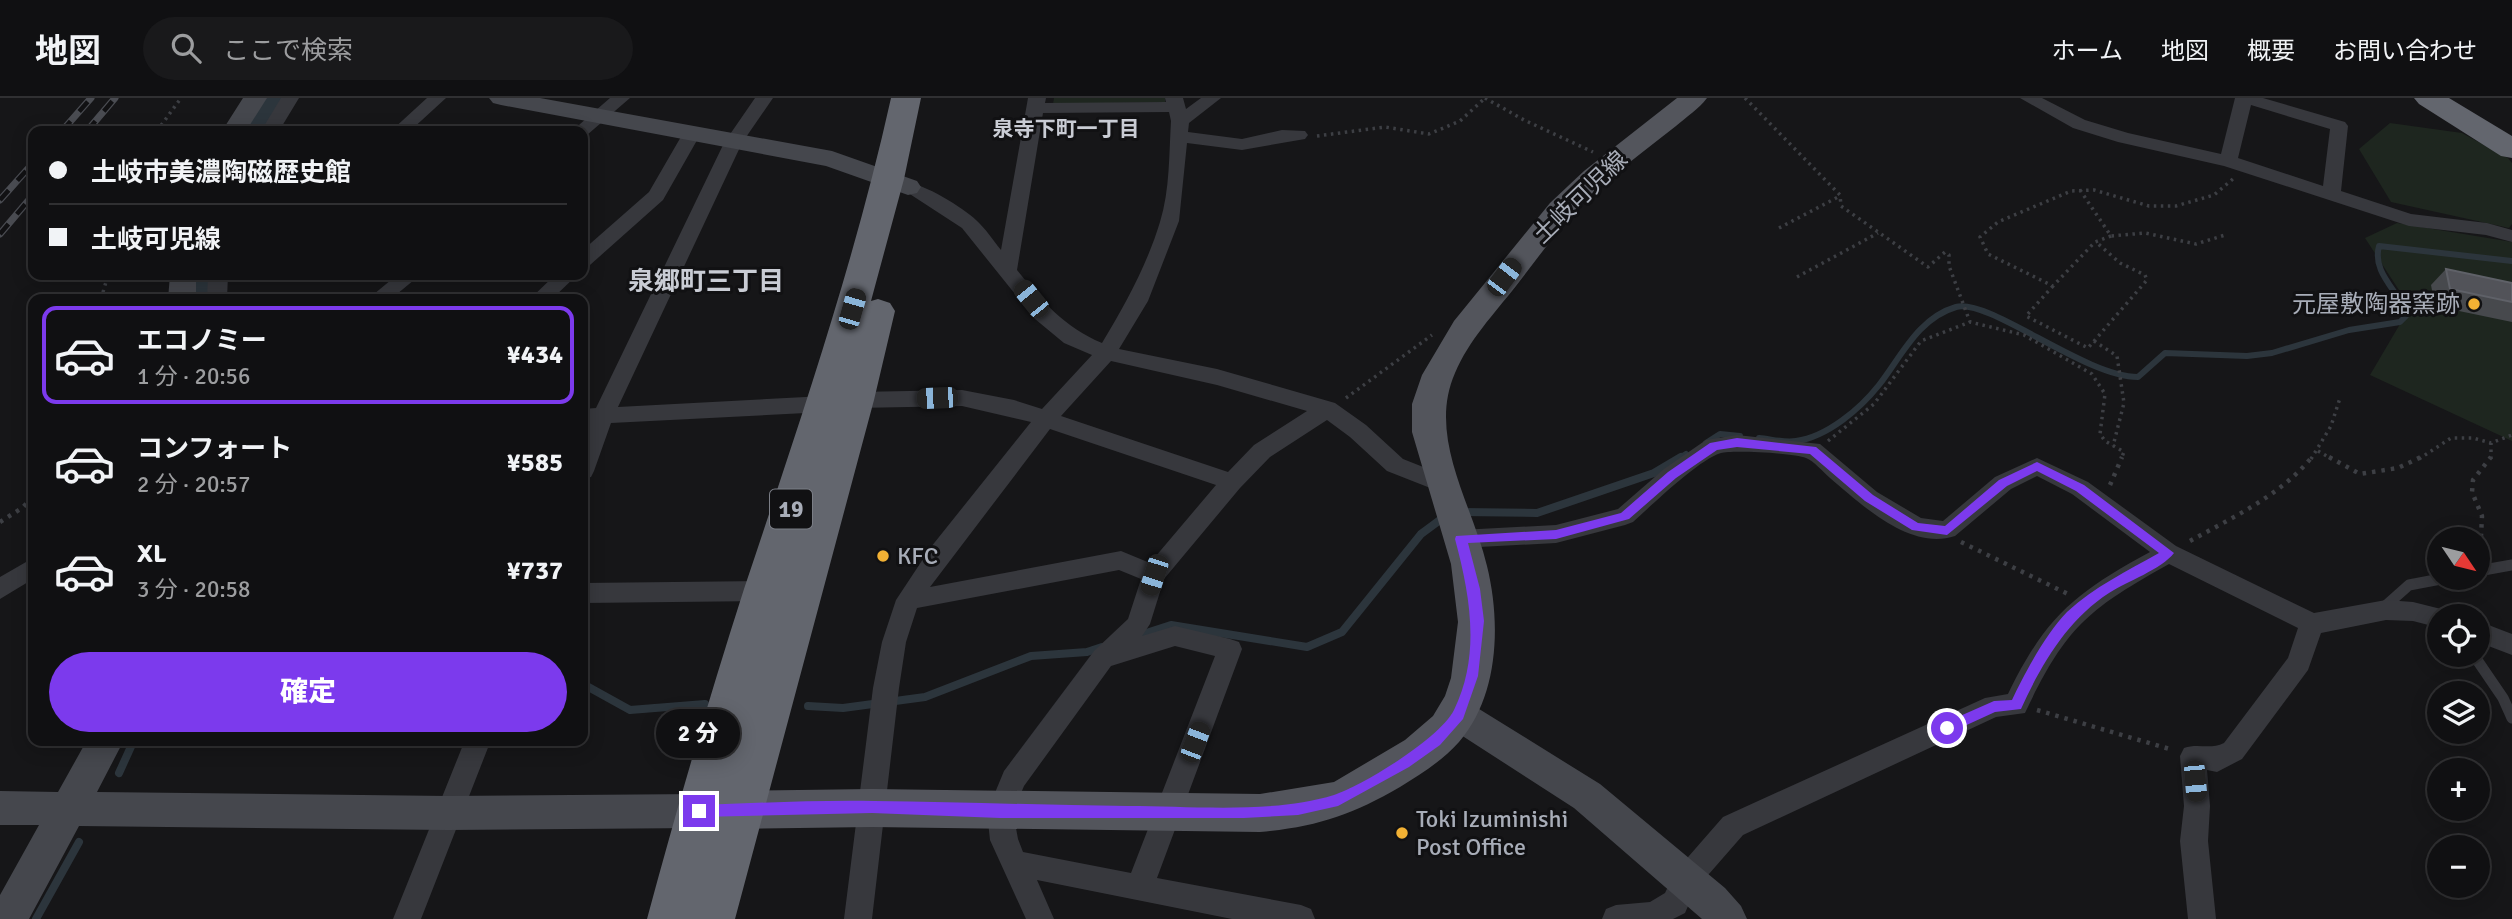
<!DOCTYPE html>
<html lang="ja">
<head>
<meta charset="utf-8">
<style>
	:root { --surface:#101012; --page:#19191b; --text:#f1f3f6; --muted:#9c9d9f; --line:#303032; --accent:#7c3aed }
	body { margin:0; font-family:Signika,"Noto Sans JP",sans-serif; background:var(--page); color:var(--text); height:100vh; display:flex; flex-direction:column; font-size:26px; white-space:nowrap }
	* { box-sizing:border-box; margin:0 }
	p { font-size:23px; color:var(--muted) }
	.icon { flex:none; width:38px; height:38px; fill:none; stroke:currentColor; stroke-width:2; stroke-linecap:round; stroke-linejoin:round }
	.map { position:relative; flex:1; overflow:hidden }
	.sheet { position:absolute; left:28px; top:196px; width:560px; height:452px; display:flex; flex-direction:column; background:var(--surface); border-radius:14px; box-shadow:0 4px 18px #0003,0 0 0 2px var(--line) }
	.sheet>* { flex:none }
	.guide { position:absolute; left:28px; top:28px; width:560px; height:154px; border-radius:14px; box-shadow:0 4px 18px #0003,0 0 0 2px var(--line); display:grid; align-content:center; height:154px; padding:0 21px; background:var(--surface) }
	.needle { width:46px; rotate:125deg }
	.tools { position:absolute; left:2427px; top:429px; display:grid; gap:14px }
	.tools a { display:grid; place-items:center; width:63px; height:63px; border-radius:50%; background:var(--surface); box-shadow:0 4px 18px #0003,0 0 0 2px var(--line); font-size:35px }
	.end { position:absolute; width:32px; height:32px; margin:-16px; border:9px solid #7c3aed; background:#fff; box-shadow:0 0 0 4px #fff }
	.from { border-radius:50% }
	.bubble { position:absolute; height:49px; border-radius:24px; background:var(--surface); box-shadow:0 4px 18px #0003,0 0 0 2px var(--line); font-size:23px; font-weight:800; line-height:49px; text-align:center }
	.car { position:absolute; width:21px; height:42px; margin:-21px -10px; border-radius:9px; box-shadow:0 0 5px 2px #0007; background:linear-gradient(#222 24%,#8ab4d8 0 40%,#222 0 76%,#8ab4d8 0 86%,#222 0) }
	.guide b { display:flex; align-items:center; gap:24px; height:66px; font-size:26px }
	.guide b+b { border-top:2px solid var(--line) }
	.guide i { width:18px; height:18px; background:var(--text) }
	ul { padding:12px 0 0; list-style:none }
	li { display:flex; align-items:center; gap:21px; height:98px; margin:0 14px 10px; padding:0 7px; border:4px solid transparent; border-radius:14px }
	li div { flex:1 }
	li b { display:block; font-size:26px }
	li em { font-style:normal; font-weight:800 }
	li.current { border-color:var(--accent) }
	li>.icon { width:63px; height:63px; stroke-width:1.5 }
	.button { display:flex; gap:14px; margin-top:auto; padding:14px 21px }
	.button a { flex:1; height:80px; border-radius:42px; background:var(--accent); color:#fff; font-size:28px; font-weight:800; line-height:80px; text-align:center }
	header { display:flex; align-items:center; gap:42px; box-sizing:border-box; height:98px; padding:0 35px; background:var(--surface); border-bottom:2px solid var(--line) }
	header strong { font-size:33px }
	nav { display:flex; gap:38px; margin-inline-start:auto; font-size:24px }
	.search { width:490px; height:63px; background:var(--page); display:flex; align-items:center; gap:18px; box-sizing:border-box; padding:0 24px; border-radius:38px; color:var(--muted); font-size:26px }
	.map>svg:first-child { display:block }
</style>
</head>
<body>
<header>
<strong>地図</strong>
<div class="search"><svg class="icon" aria-label="search" viewBox="0 0 24 24"><circle cx="10" cy="10" r="6"/><path d="M15 15l6 6"/></svg>ここで検索</div>
<nav><a>ホーム</a><a>地図</a><a>概要</a><a>お問い合わせ</a></nav>
</header>
<div class="map">
<svg width="2512" height="821" viewBox="0 0 2512 821">
	<rect width="100%" height="100%" fill="#161618"/>
	<path fill="#1e261f" d="M1054 0H1165V4L1053 6Z
		M2390 25 2462 35 2508 60 2512 65V126L2509 130 2391 104 2359 51Z
		M2397 125 2512 144V343L2370 277 2410 209 2365 140Z"/>
	<g fill="none" stroke-linecap="round" stroke-linejoin="round">
		<path stroke="#2c353c" stroke-width="6" d="M1759 340C1771 341 1784 345 1796 343 1827 339 1860 311 1879 287 1901 259 1918 220 1956 209 1989 200 2085 279 2138 279L2165 255 2247 258 2272 255 2349 232 2400 224 2406 218V213C2396 191 2372 174 2379 148L2512 163
			M1706 345 1720 336 1740 338
			M1678 361 1686 356"/>
		<path stroke="#2c353c" stroke-width="8" d="M1461 414 1537 415 1654 375 1681 359
			M1137 538 1171 527 1307 549 1342 534 1421 436 1444 419
			M583 586 630 612 705 606
			M808 608 843 610 925 599 1031 558 1087 554 1102 549
			M119 675 134 642
			M36 821 79 744"/>
		<path fill="#2c353c" fill-rule="evenodd" d="M256 0H286L268 33H238Z
			M187 177H221L220 201H186Z"/>
		<path stroke="#3d3f44" stroke-width="3.5" stroke-dasharray="2.5 4.5" stroke-linecap="butt" d="M1485 0 1524 22 1593 54
			M1745 0 1840 97 1841 108 1928 169 1945 154 1949 157V168L1970 224
			M157 33 181 0
			M1317 38 1385 29 1429 36 1460 23 1485 0
			M2080 92 2111 138 2145 135 2196 146 2225 137
			M1779 130 1840 98
			M2111 138 2095 144 2053 188 1988 156 1980 139 1998 124 2071 93 2094 92 2149 108H2176L2214 97 2234 80
			M1797 179 1878 135
			M2053 188 2026 218 2088 250 2147 182 2145 177 2120 165 2096 144
			M101 201 108 177
			M2094 243 2117 258 2124 305 2113 348
			M1346 300 1432 237
			M1828 343 1874 306 1921 243 1970 224 2024 237 2092 276 2105 296 2100 336 2105 343 2124 354 2121 361
			M2318 353 2332 361
			M2311 361 2331 328 2340 300
			M2419 361 2451 340H2473L2491 345 2512 337
			M2491 361V345"/>
		<path stroke="#3d3f44" stroke-width="4.5" stroke-dasharray="3.5 6" stroke-linecap="butt" d="M2329 359 2360 376 2398 370 2421 359
			M2110 387 2122 359
			M0 424 22 410 33 399
			M2190 443C2233 419 2280 398 2312 359
			M1961 444 2070 497
			M2480 458 2482 418 2472 394 2473 382 2491 359
			M2037 612 2173 652"/>
		<path stroke="#37383d" stroke-width="11" d="M2478 473 2512 467
			M2382 511 2409 487 2446 480
			M2473 556 2503 600 2512 620"/>
		<path fill="#37383d" fill-rule="evenodd" d="M281 0H299L279 33H261Z
			M427 0H446L410 33H391Z
			M610 0H630L587 37 583 38V33H572Z
			M755 0H773L742 45 618 309 825 298 833 300 836 306 833 312 825 314 611 325 594 373 591 379 583 381V344L589 327H583V311L596 310 724 45Z
			M1028 0H1046L1045 5 1166 4 1165 0H1183L1186 11 1201 0H1221L1189 25 1188 34 1242 41 1282 32 1305 33 1308 37 1305 41 1242 52 1187 45 1179 123 1148 203 1119 251 1217 271 1335 305 1366 327 1403 361 1451 380 1454 386 1451 392 1443 395 1387 373 1350 339 1327 322 1270 359 1240 390 1164 481 1150 526 1142 538 1175 528 1230 541 1239 544 1242 551 1157 780 1301 807 1311 811 1315 821H1232L1037 782 1054 821H1026L990 742 987 714 1004 673 1094 553 1128 521 1141 481 1119 472 917 510 906 544 899 590 872 821H844L873 590 882 544 896 502 931 449 1031 324 962 308 856 310 848 307 845 302 848 297 856 294 962 292 1014 302 1042 311 1092 257 1064 245 1035 221 962 130 899 89 901 85C918 81 963 110 976 122 985 130 993 142 1001 152ZM1169 14 1171 23C1169 55 1170 92 1160 124 1147 167 1125 207 1102 245 1064 229 1042 203 1017 172L1043 15ZM1111 263 1217 287 1307 313 1254 347 1228 374 1061 318ZM1050 331 1216 387 1150 465 1121 453 930 489ZM1175 548 1215 558 1131 775 1023 754 1018 741 1013 714 1024 688 1111 568Z
			M2020 0H2042L2085 22 2128 35 2221 56 2235 0H2263L2345 24 2348 28 2341 93 2411 116 2487 125 2512 132V144L2486 137 2409 128 2224 68 2118 44 2073 30ZM2251 7 2330 31 2323 88 2238 60Z
			M691 32 700 37 663 102 590 167 583 168V152L649 94 682 37Z
			M208 177H228L227 201H207Z
			M397 177H420L391 201H368Z
			M555 177H577L552 201H530Z
			M1737 337 1820 346 1877 394 1921 420 1943 423 1995 379 2037 360 2088 384 2176 448 2314 515 2386 502 2413 504 2449 513 2451 518H2440V530L2413 523 2386 522 2321 535 2308 572 2242 661 2217 674 2207 672 2210 708 2208 743 2216 821H2188L2180 743 2184 708 2180 658 2184 650C2198 645 2210 652 2224 645L2288 560 2298 530 2169 466C2087 512 2066 529 2025 615L1996 619 1743 737 1695 792 1685 815 1673 821H1602L1606 811 1616 807 1650 804 1665 795 1675 774 1723 719 1985 600 2008 596C2045 519 2076 494 2150 454L2072 396 2037 378 2011 391 1955 438C1910 453 1862 407 1830 380 1823 374 1814 363 1806 360 1794 355 1732 352 1721 355 1698 362 1652 407 1633 424L1625 427 1556 445 1460 450 1452 447 1448 441 1452 435 1460 432 1556 427 1618 411 1664 371 1706 342Z
			M33 460V481L0 501V479Z
			M764 483 772 486 776 493 772 500 764 503 583 505V485Z
			M2478 523 2512 536V557L2478 544Z
			M465 642H491L421 821H393Z"/>
		<path fill="#45474d" fill-rule="evenodd" d="M243 0H267L246 33H222Z
			M489 0H540L832 53 917 83 921 89 917 95 908 97 826 68 501 7 493 5Z
			M170 177H196V201H168Z
			M1459 602 1471 606 1600 686 1725 790 1741 808 1747 821H1702L1574 710 1447 628 1441 617 1447 606Z
			M87 642H124L97 694 448 698 699 696 712 701 718 713 712 725 699 730 448 732 79 728 29 821H0V797L39 727H0V693L58 694Z"/>
		<path fill="#53555c" fill-rule="evenodd" d="M1677 0H1707C1699 11 1686 19 1676 28 1652 47 1628 65 1605 84 1570 114 1544 152 1516 188 1494 216 1469 242 1455 275 1427 339 1472 405 1487 468 1501 525 1499 598 1459 644 1442 663 1421 676 1400 689 1352 717 1316 729 1260 734L872 729 718 731 703 725 697 712 703 699 718 693 872 691 1260 696 1334 684 1405 642 1433 618 1445 598 1451 580 1458 524 1451 466 1412 334V306L1422 277 1454 223 1550 105 1584 73Z"/>
		<path fill="#63666e" fill-rule="evenodd" d="M891 0H921L904 81 871 203 878 201 890 205 895 213 874 302 735 821H647C677 710 709 600 744 491 798 329 854 167 891 0Z
			M2414 0H2449L2512 38V60L2501 58 2419 6Z"/>
		<g stroke="#4a4c52" stroke-width="7">
			<path id="rail" d="M62 33 91 0
				M87 33 115 0
				M0 102 33 65
				M0 136 33 97"/>
		</g>
		<use href="#rail" stroke="#111113" stroke-width="4.5" stroke-dasharray="13" stroke-linecap="butt"/>
	</g>
	<path fill="#47494d" d="M2446 171 2512 185V224L2435 208 2431 187Z"/>
	<path fill="#525359" stroke="#5f6168" stroke-width="2" d="M2446 171 2512 185V204L2450 191Z"/>
	<path fill="#7c3aed" d="M1737 340 1816 349 1873 397 1918 425 1945 428 1999 382 2037 364 2084 387 2174 455C2162 471 2126 484 2109 495 2067 522 2041 567 2021 611L1995 614 1947 636 1940 630 1942 626 1994 603 2012 602C2024 576 2047 534 2067 514 2094 489 2127 473 2159 455L2076 393 2037 373 2007 388 1947 437 1912 432 1865 403 1810 356 1737 349 1717 352 1676 380 1629 421 1556 441 1468 445 1480 491 1484 523 1478 578 1463 621 1440 647 1409 669 1338 708 1298 717 1244 720H1000L872 715 699 719 692 713 699 707C757 705 816 702 874 703 959 704 1043 707 1128 708 1193 708 1272 716 1334 697 1364 687 1440 640 1454 612 1481 557 1470 497 1455 441L1456 438 1556 432 1621 415 1668 374 1710 345Z"/>
	<g fill="#f2b134" stroke="#111113" stroke-width="2.5">
		<circle cx="2474" cy="206" r="7"/>
		<circle cx="883" cy="458" r="7"/>
		<circle cx="1402" cy="735" r="7"/>
	</g>
	<g text-anchor="middle" dominant-baseline="central" stroke-width="6" stroke-linejoin="round" paint-order="stroke">
		<g font-size="21" font-weight="bold" fill="#c9ccd4" stroke="#111113">
			<text x="1066" y="31">泉寺下町一丁目</text>
		</g>
		<rect fill="#111113" stroke="#7b7e86" stroke-width="2" x="770" y="391.5" width="42" height="39" rx="5"/>
		<g font-size="23" font-weight="bold" fill="#a8adb8">
			<text x="791" y="411">19</text>
		</g>
		<g font-size="24" fill="#a8adb8" stroke="#111113">
			<text transform="translate(1580 99) rotate(-44)">土岐可児線</text>
		</g>
		<g font-size="24" fill="#a8adb8" stroke="#111113" text-anchor="start">
			<text x="2460" y="206" text-anchor="end">元屋敷陶器窯跡</text>
			<text x="897" y="458">KFC</text>
			<text x="1416" y="721">Toki Izuminishi<tspan x="1416" dy="28">Post Office</tspan></text>
		</g>
		<g font-size="26" font-weight="bold" fill="#c9ccd4" stroke="#111113">
			<text x="706" y="184">泉郷町三丁目</text>
		</g>
	</g>
</svg>
<div class="tools">
<a><svg class="needle" viewBox="-14 -14 28 28"><path d="M0-13l5 13h-10z" fill="#e53935"/><path d="M0 13l5-13h-10z" fill="#9c9d9f"/></svg></a>
<a><svg class="icon" aria-label="locate" viewBox="0 0 24 24"><circle cx="12" cy="12" r="6"/><path d="M12 2v4M12 18v4M2 12h4M18 12h4"/></svg></a>
<a><svg class="icon" aria-label="layers" viewBox="0 0 24 24"><path d="M12 4l9 5-9 5-9-5zM3 14l9 5 9-5"/></svg></a>
<a>+</a>
<a>−</a>
</div>
<i class="end from" style="left:1947px;top:630px"></i>
<i class="end" style="left:699px;top:713px"></i>
<div class="bubble" style="left:656px;top:611px;width:84px">2 分</div>
<i class="car" style="left:1504px;top:179px;rotate:37deg"></i>
<i class="car" style="left:1031px;top:201px;rotate:321deg"></i>
<i class="car" style="left:852px;top:211px;rotate:16deg"></i>
<i class="car" style="left:937px;top:300px;rotate:268deg"></i>
<i class="car" style="left:1154px;top:477px;rotate:198deg"></i>
<i class="car" style="left:1195px;top:644px;rotate:21deg"></i>
<i class="car" style="left:2195px;top:683px;rotate:175deg"></i>
<div class="guide">
<b><i class="from"></i>土岐市美濃陶磁歴史館</b>
<b><i></i>土岐可児線</b>
</div>
<section class="sheet">
<ul>
<li class="current"><svg class="icon" aria-label="car" viewBox="0 0 24 24"><path d="M5 17H2v-5l4-1 3-4h7l3 4 3 1v5h-3M9 17h6M6 11h13"/><circle cx="7" cy="17" r="2"/><circle cx="17" cy="17" r="2"/></svg><div><b>エコノミー</b><p>1 分 · 20:56</p></div><em>¥434</em></li>
<li><svg class="icon" aria-label="car" viewBox="0 0 24 24"><path d="M5 17H2v-5l4-1 3-4h7l3 4 3 1v5h-3M9 17h6M6 11h13"/><circle cx="7" cy="17" r="2"/><circle cx="17" cy="17" r="2"/></svg><div><b>コンフォート</b><p>2 分 · 20:57</p></div><em>¥585</em></li>
<li><svg class="icon" aria-label="car" viewBox="0 0 24 24"><path d="M5 17H2v-5l4-1 3-4h7l3 4 3 1v5h-3M9 17h6M6 11h13"/><circle cx="7" cy="17" r="2"/><circle cx="17" cy="17" r="2"/></svg><div><b>XL</b><p>3 分 · 20:58</p></div><em>¥737</em></li>
</ul>
<div class="button"><a>確定</a></div>
</section>
</div>
</body>
</html>
